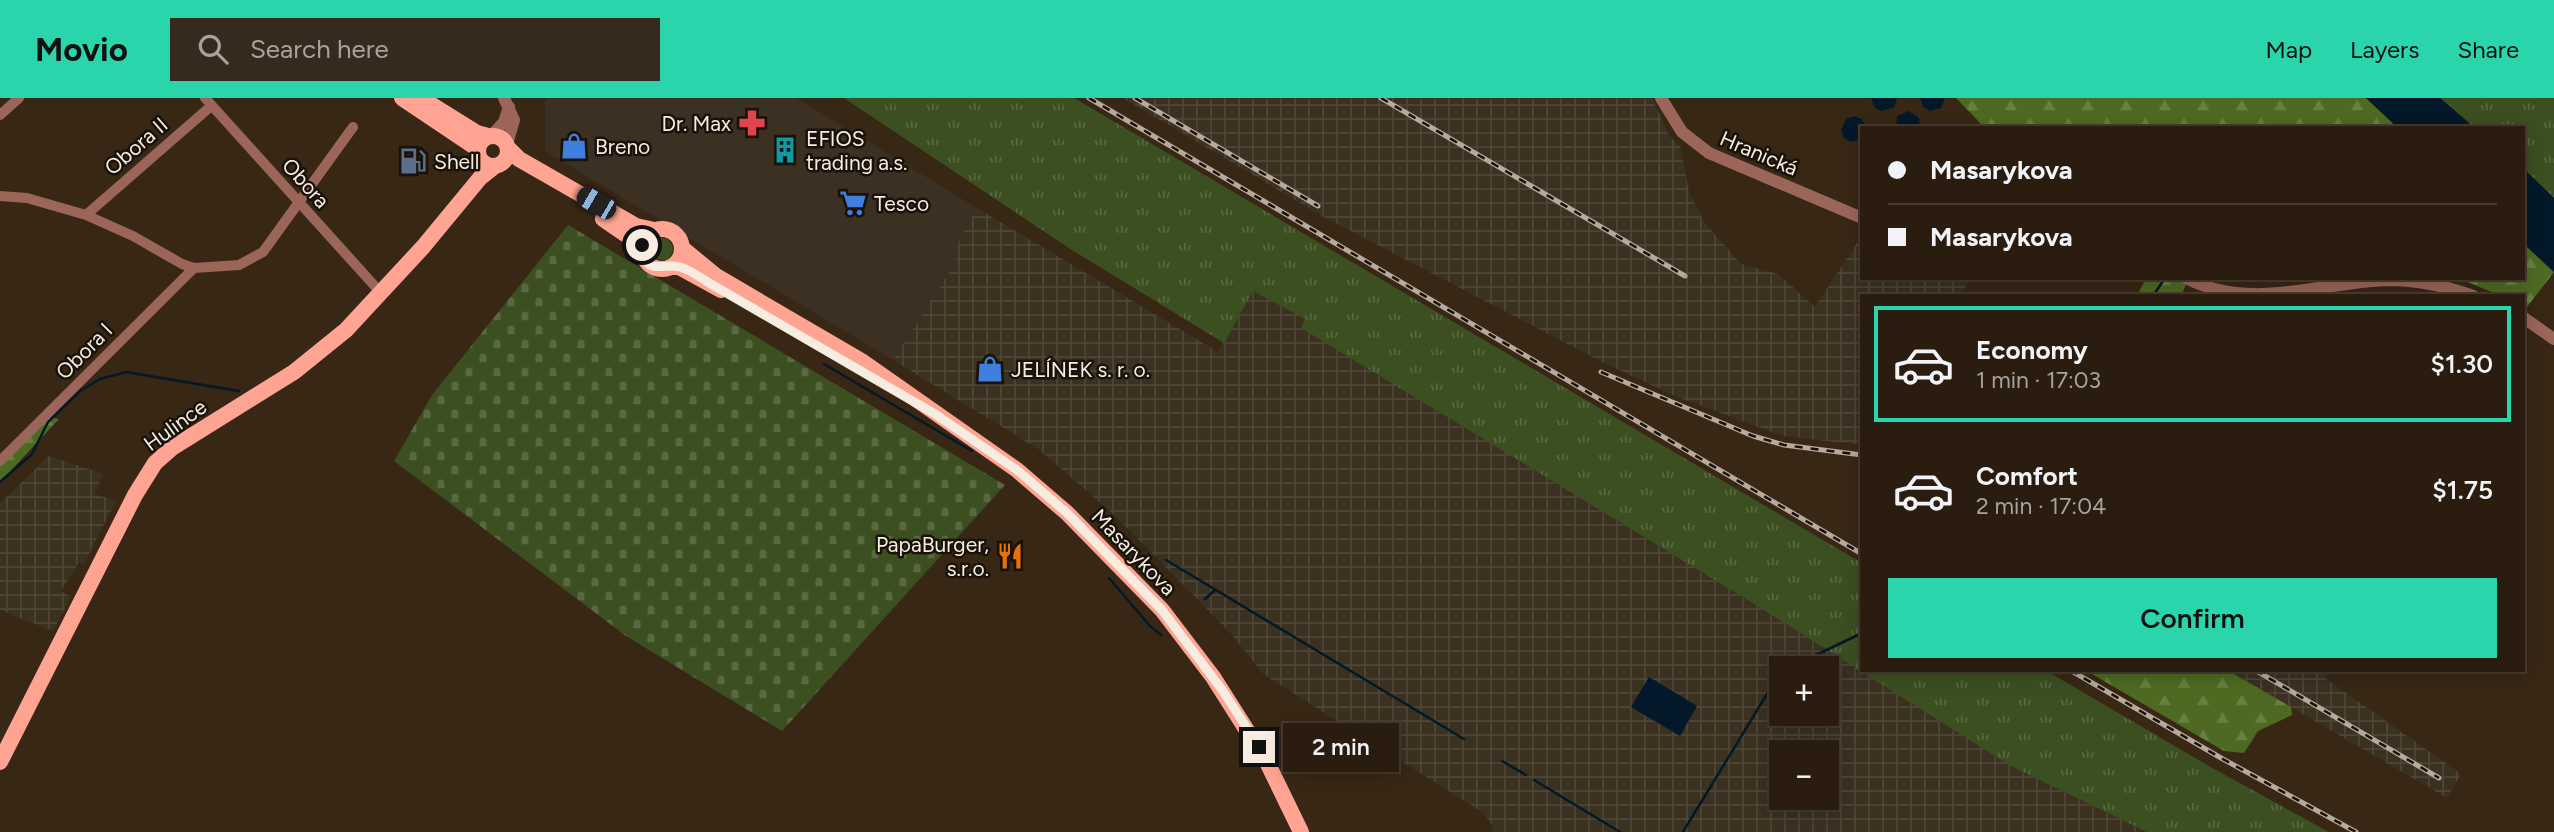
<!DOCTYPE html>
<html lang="en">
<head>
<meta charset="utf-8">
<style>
	:root { --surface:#2a1d10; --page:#362a1e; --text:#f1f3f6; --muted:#a5a29f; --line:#463b30; --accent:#2bd5ac }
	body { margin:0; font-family:Figtree,sans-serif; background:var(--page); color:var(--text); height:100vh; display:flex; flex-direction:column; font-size:26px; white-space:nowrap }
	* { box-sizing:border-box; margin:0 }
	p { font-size:23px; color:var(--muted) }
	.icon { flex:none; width:38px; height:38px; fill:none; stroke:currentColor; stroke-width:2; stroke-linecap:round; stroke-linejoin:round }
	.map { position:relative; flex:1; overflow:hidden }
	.sheet { position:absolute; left:1860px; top:196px; width:665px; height:378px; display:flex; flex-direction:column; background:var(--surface); border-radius:0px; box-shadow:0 4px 18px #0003,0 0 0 2px var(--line) }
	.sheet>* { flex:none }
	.hud { position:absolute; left:1860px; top:28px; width:665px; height:154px; border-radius:0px; box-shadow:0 4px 18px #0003,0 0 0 2px var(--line); display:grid; align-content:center; height:154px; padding:0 28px; background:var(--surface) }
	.fabs { position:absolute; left:1769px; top:558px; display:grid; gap:14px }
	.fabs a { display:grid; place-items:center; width:70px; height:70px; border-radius:0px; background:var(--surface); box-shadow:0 4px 18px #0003,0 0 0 2px var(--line); font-size:35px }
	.end { position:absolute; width:32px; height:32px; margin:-16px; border:9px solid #f7ece0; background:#111; box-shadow:0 0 0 4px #111 }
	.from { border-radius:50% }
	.bubble { position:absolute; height:49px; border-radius:0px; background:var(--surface); box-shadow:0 4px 18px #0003,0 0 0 2px var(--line); font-size:23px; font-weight:600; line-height:49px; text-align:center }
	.car { position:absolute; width:21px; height:42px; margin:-21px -10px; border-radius:9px; box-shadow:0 0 5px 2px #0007; background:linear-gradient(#222 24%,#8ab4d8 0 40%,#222 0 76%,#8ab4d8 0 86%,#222 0) }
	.hud b { display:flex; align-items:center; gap:24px; height:66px; font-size:26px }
	.hud b+b { border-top:2px solid var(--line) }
	.hud i { width:18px; height:18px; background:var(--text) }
	ul { padding:12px 0 0; list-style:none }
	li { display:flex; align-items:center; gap:21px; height:116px; margin:0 14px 10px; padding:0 14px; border:4px solid transparent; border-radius:0px }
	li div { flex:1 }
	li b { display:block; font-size:26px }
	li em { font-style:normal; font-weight:600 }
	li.current { border-color:var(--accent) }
	li>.icon { width:63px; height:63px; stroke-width:1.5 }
	.action { display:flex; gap:14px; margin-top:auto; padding:14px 28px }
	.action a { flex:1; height:80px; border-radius:0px; background:var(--accent); color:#111; font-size:28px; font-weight:600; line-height:80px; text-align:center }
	header { display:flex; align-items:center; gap:42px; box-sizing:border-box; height:98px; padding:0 35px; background:var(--accent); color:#111 }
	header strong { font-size:33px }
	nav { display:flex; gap:38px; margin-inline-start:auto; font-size:24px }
	.search { width:490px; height:63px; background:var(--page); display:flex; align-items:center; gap:18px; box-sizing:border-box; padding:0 24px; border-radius:0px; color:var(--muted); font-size:26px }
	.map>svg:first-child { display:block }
</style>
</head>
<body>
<header>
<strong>Movio</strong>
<div class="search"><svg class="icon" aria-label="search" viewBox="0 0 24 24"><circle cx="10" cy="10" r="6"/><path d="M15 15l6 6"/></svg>Search here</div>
<nav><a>Map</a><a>Layers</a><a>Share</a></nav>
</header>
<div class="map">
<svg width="2554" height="734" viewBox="0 0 2554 734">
	<defs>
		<pattern id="industrial-grid" width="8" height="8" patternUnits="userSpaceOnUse" patternTransform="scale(1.75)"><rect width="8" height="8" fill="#3a3121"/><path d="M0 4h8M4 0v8" fill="none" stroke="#4e4536"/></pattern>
		<pattern id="grass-tufts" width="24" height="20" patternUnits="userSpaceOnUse" patternTransform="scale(1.75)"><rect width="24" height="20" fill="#3c4f21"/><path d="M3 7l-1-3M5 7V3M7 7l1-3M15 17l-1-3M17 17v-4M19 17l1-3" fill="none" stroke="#596841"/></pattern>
		<pattern id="forest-firs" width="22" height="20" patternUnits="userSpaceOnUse" patternTransform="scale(1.75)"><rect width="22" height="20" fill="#4e6a22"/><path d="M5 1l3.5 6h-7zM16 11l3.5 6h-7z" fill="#687f42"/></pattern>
		<pattern id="cemetery-stones" width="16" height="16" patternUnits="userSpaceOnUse" patternTransform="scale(1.75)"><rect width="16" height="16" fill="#3c4f21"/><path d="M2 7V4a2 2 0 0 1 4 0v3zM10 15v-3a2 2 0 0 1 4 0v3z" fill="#596841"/></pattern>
	</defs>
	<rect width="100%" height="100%" fill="#382715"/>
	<path fill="#3c3022" d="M548 0H796L977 110 959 142 956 163 893 262 545 53V3Z"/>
	<path fill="url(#industrial-grid)" fill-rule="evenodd" d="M1123 0H1652L1669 38 1680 48 1689 94 1704 124 1741 166 1778 176 1815 209 1862 137V180H1968L1964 194 1972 196 2116 198H1862V347L1783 338 1675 298 1602 264 1322 118Z
		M977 110 1218 254 1253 193 1306 221 1301 230 1751 504 2009 667 2147 734H1493L1492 727 1482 714 1263 576 1233 538 1160 463 1111 414 1038 351 893 262 956 163 959 142ZM1782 570H1827V616H1782ZM1782 654H1827V700H1782Z
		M49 358 103 376 95 396 116 403 84 466 79 464 61 493 71 499 53 533 0 512V405Z
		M2227 572H2330L2325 580 2461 676 2447 700Z"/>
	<path fill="url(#grass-tufts)" d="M844 0H1074L1862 465V572H2045L2214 671 2329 734H2147L2009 667 1751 504 1301 230 1305 221 1253 193 1224 245 1072 152Z
		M2440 0H2554V100L2524 71V30H2475Z
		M651 151a11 11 0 1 1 22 0a11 11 0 1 1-22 0Z"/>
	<path fill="url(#forest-firs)" d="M1956 0H2366L2398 30H1985Z
		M2524 146 2554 174 2527 209 2524 208V198H2501L2458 180H2524Z
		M2146 180H2189L2181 198H2137Z
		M45 318 59 321 0 384V365Z
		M2085 572H2227L2291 609 2292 617 2258 633 2244 655 2224 653Z"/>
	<path fill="url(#cemetery-stones)" d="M568 127 1005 387 782 633 626 538 394 363 432 297Z"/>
	<path fill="#031828" d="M1871 0H1897L1894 9 1882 13 1875 10Z
		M1920 0H1945L1941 10 1930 13 1923 9Z
		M2366 0H2440L2475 30H2398Z
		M1909 13 1919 20 1920 30H1896L1897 18Z
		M1854 18 1862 21 1866 30H1862V41L1851 44 1844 40 1841 32 1846 21Z
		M2524 71 2554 100V174L2524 146Z
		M1649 579 1697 608 1680 638 1631 609Z"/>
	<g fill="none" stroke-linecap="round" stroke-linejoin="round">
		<path stroke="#031828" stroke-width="2.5" d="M2153 198 2165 180
			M824 266 972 353
			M0 384 32 356 48 324 80 293 100 281 126 274 239 293
			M1166 462 1464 641
			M1109 480 1150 528 1161 537
			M1205 501 1215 492
			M1789 570 1862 535
			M1502 663 1526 677
			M1534 682 1620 734
			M1683 734 1770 591 1782 578"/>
		<path stroke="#9c655a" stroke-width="10" d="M205 0 381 195
			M0 17 19 0
			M0 98 27 100 86 117 133 138 182 166 194 170 239 167 263 154 353 29
			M86 117 210 9
			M0 363 194 170"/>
		<path stroke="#9c655a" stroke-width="12" d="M504 0 514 22 507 46
			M1661 0 1682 34 1709 55 1862 120
			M492 37 504 24 509 9
			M2186 180C2251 214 2320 184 2388 182 2417 182 2446 188 2473 198
			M2524 220 2554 241"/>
		<path stroke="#ffa492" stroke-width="16" d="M402 0 478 51
			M424 2 477 35 488 38
			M478 53a15 15 0 1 1 30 0a15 15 0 1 1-30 0Z
			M508 50 519 61 636 128 654 132
			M603 121 638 145 642 151
			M642 151a20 20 0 1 1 40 0a20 20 0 1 1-40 0Z
			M682 150 716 178 863 264 1017 372 1067 415 1162 512 1213 579 1267 664 1301 734
			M670 169H679L721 192
			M0 664 135 397 155 365 172 350 294 274 346 232 423 149 480 80 495 68"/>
		<g stroke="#b7aa9c" stroke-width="5">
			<path id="rail" d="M1089 0 1862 456
				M1135 0 1318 108
				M1381 0 1685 178
				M1601 274 1753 338 1784 347 1862 357
				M2070 572 2221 660 2356 734
				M2255 572 2439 680"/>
		</g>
		<use href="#rail" stroke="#19120a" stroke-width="2.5" stroke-dasharray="8" stroke-linecap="butt"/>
	</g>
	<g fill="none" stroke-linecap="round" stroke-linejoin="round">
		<path stroke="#f7ece0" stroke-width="9" d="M642 147C643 180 664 164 680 169 691 172 702 181 711 186L935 316 1017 372 1067 415 1162 512 1223 593 1259 649"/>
	</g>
	<defs>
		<g id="pharmacy-bare" transform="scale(2.1)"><path d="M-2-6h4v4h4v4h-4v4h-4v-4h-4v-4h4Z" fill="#e0444e" stroke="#19120a" stroke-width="2.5" paint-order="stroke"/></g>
		<g id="shop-bare" transform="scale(2.1)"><path d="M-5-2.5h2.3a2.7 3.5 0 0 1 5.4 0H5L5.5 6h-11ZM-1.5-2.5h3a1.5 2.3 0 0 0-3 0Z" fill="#3f7fe0" stroke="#19120a" stroke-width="2.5" paint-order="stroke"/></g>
		<g id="building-bare" transform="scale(2.1)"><path d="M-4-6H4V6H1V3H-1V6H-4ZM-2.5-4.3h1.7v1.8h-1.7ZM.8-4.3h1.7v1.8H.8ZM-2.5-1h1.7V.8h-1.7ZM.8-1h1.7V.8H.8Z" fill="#0f9aa8" stroke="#19120a" stroke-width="2.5" paint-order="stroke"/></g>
		<g id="fuel-bare" transform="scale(2.1)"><path d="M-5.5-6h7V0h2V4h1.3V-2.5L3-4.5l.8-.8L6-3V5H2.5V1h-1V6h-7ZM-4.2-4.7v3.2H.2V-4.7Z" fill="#5c6f8a" stroke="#19120a" stroke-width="2.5" paint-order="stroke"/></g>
		<g id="supermarket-bare" transform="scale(2.1)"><path d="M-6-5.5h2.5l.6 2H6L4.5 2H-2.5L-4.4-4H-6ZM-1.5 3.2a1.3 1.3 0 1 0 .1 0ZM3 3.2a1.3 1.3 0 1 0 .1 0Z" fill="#3f7fe0" stroke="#19120a" stroke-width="2.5" paint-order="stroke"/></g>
		<g id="restaurant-bare" transform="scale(2.1)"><path d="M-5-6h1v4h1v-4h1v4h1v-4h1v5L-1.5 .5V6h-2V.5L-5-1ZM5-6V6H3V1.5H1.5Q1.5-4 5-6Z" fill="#e8710a" stroke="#19120a" stroke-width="2.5" paint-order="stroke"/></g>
	</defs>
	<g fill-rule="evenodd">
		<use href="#pharmacy-bare" x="752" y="25"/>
		<use href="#shop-bare" x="574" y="48"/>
		<use href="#building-bare" x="785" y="52"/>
		<use href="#fuel-bare" x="413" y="63"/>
		<use href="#supermarket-bare" x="853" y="105"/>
		<use href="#shop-bare" x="990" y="271"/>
		<use href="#restaurant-bare" x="1010" y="458"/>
	</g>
	<g text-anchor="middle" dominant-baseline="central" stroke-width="5" stroke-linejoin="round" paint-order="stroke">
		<g font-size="21" fill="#f7ece0" stroke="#19120a" text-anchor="start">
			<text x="731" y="25" text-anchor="end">Dr. Max</text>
			<text x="806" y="40">EFIOS<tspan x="806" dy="24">trading a.s.</tspan></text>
			<text x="595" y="48">Breno</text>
			<text x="434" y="63">Shell</text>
			<text x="874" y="105">Tesco</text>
			<text x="1011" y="271">JELÍNEK s. r. o.</text>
			<text x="989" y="446" text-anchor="end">PapaBurger,<tspan x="989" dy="24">s.r.o.</tspan></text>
		</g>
		<g font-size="21" fill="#f7ece0" stroke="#19120a">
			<text transform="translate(136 48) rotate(-41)">Obora II</text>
			<text transform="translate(1759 55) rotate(23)">Hranická</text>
			<text transform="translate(306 85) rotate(48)">Obora</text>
			<text transform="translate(84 253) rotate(-45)">Obora I</text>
			<text transform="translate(175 327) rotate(-36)">Hulince</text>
			<text transform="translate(1134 454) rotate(46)">Masarykova</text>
		</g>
	</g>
</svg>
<div class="fabs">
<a>+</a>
<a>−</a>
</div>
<i class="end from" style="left:642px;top:147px"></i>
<i class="end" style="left:1259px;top:649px"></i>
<div class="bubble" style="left:1283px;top:625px;width:116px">2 min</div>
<i class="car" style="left:596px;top:105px;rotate:300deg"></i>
<div class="hud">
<b><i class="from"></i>Masarykova</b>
<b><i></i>Masarykova</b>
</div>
<section class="sheet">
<ul>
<li class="current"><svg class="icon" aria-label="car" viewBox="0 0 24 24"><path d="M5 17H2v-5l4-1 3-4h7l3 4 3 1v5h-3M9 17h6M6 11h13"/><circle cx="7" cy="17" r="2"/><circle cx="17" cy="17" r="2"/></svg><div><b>Economy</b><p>1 min · 17:03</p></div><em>$1.30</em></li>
<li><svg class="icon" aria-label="car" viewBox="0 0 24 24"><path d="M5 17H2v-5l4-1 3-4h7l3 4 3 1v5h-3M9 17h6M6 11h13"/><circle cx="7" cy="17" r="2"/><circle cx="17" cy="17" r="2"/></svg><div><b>Comfort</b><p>2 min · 17:04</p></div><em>$1.75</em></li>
</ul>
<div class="action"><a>Confirm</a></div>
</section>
</div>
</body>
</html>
